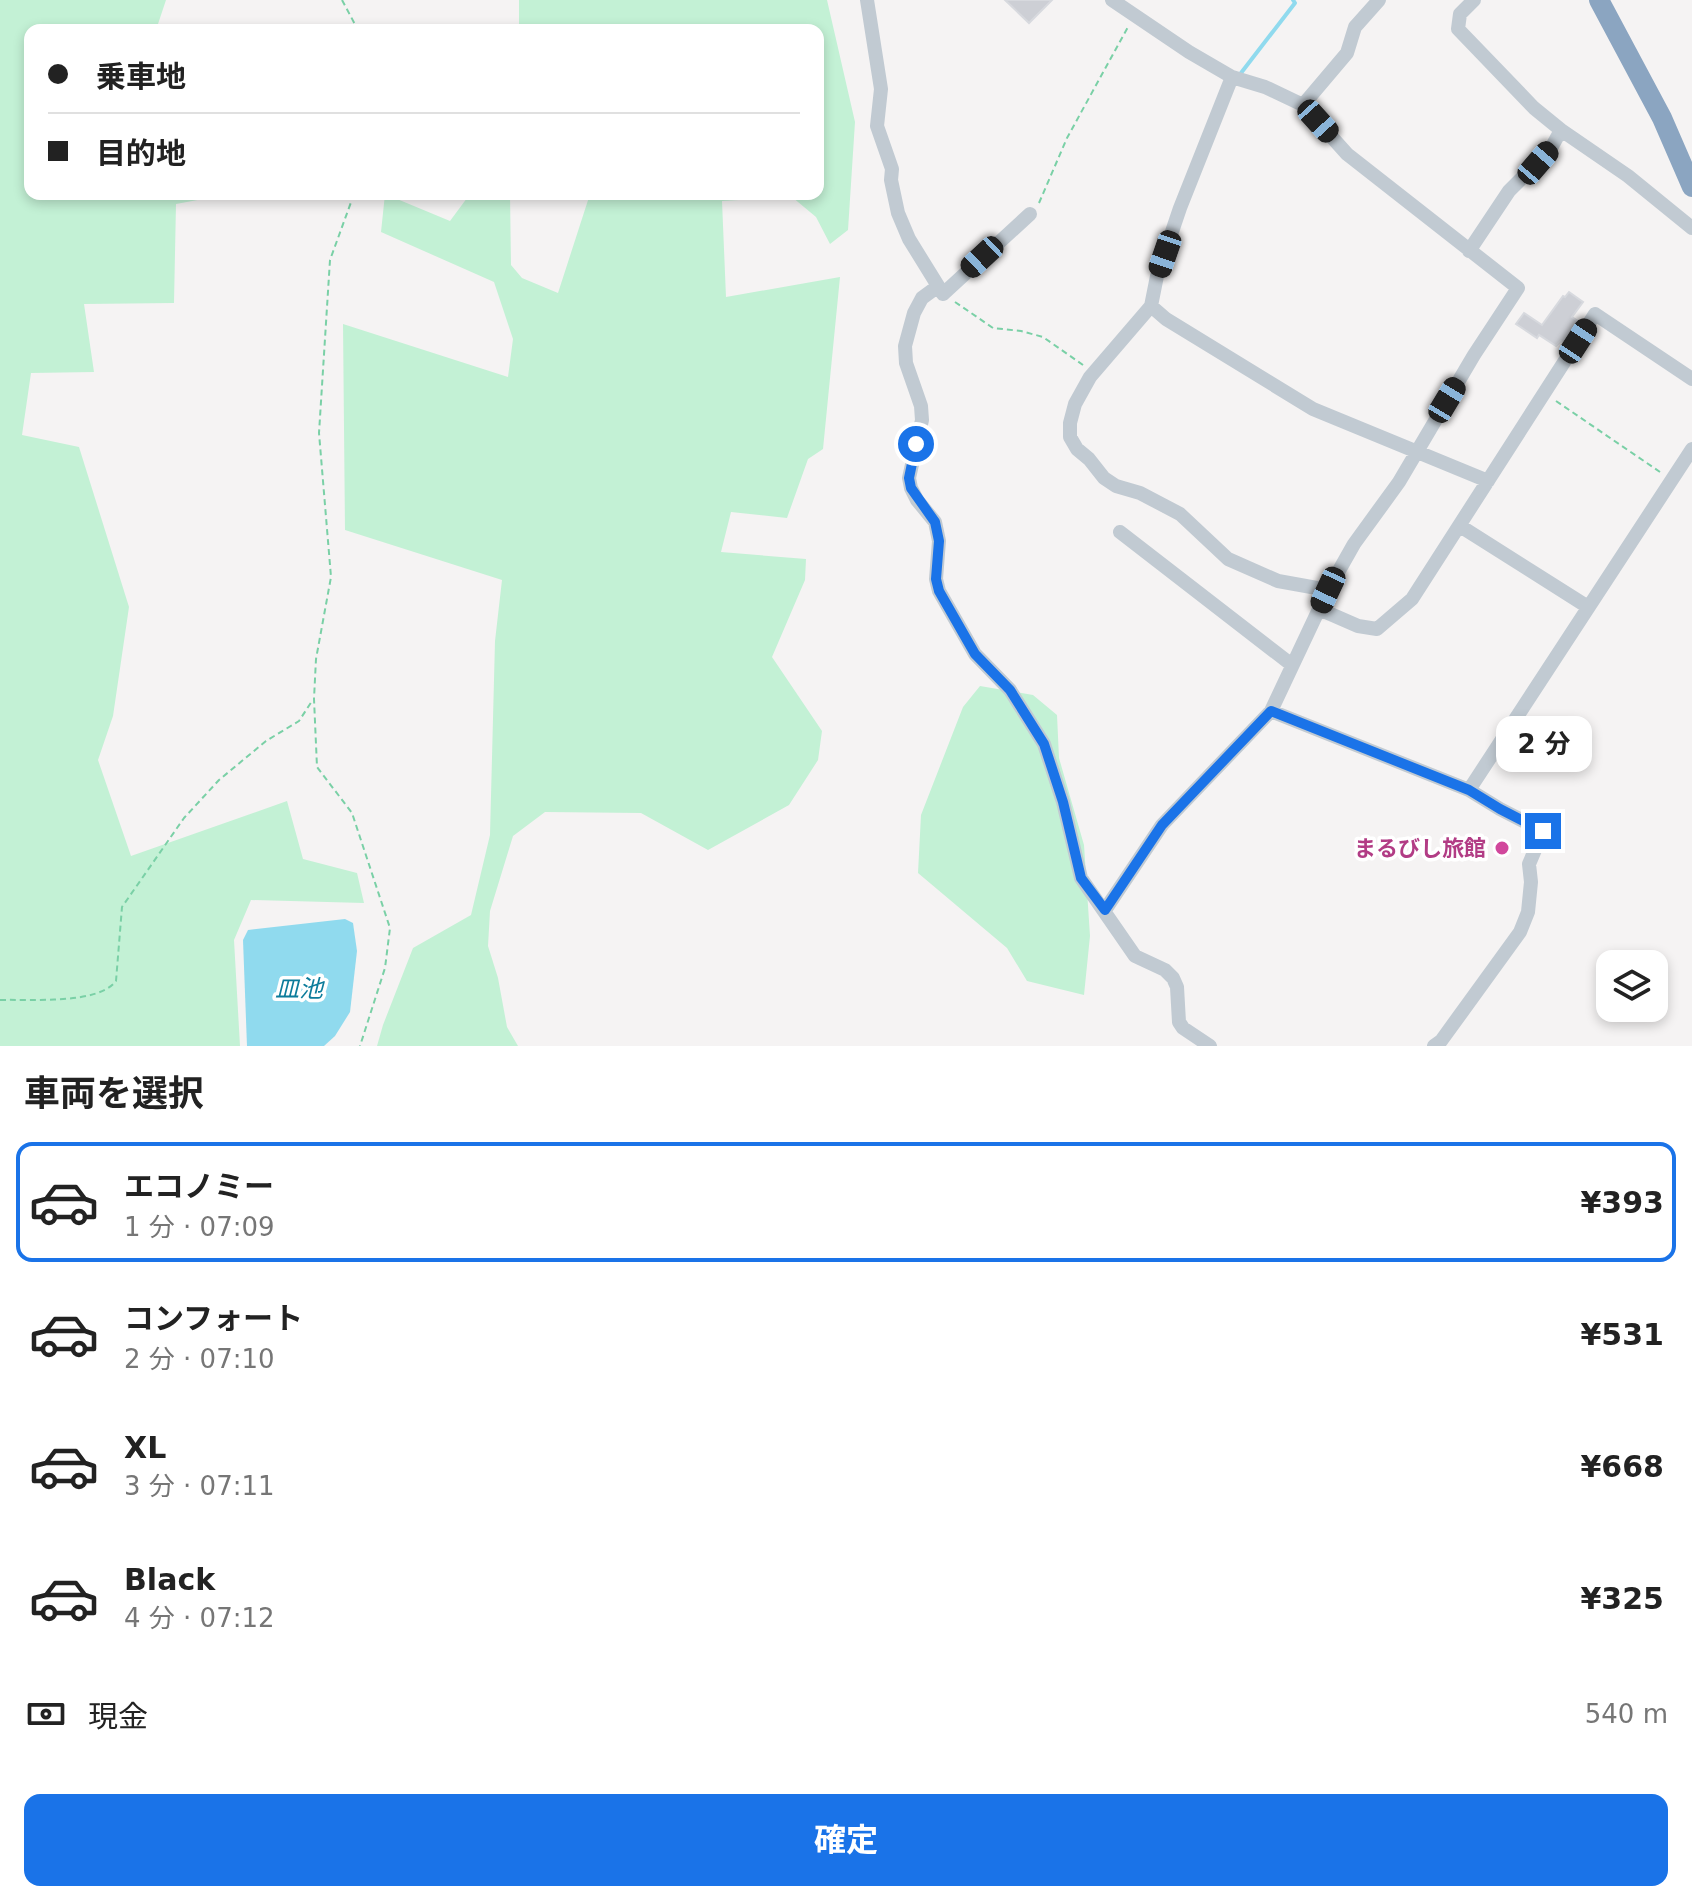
<!DOCTYPE html>
<html lang="ja">
<head>
<meta charset="utf-8">
<style>
	:root { --surface:#fff; --page:#f6f6f6; --text:#222; --muted:#767676; --line:#e0e0e0; --accent:#1a73e8 }
	body { margin:0; font-family:"DejaVu Sans","Noto Sans JP",sans-serif; background:var(--page); color:var(--text); height:100vh; display:flex; flex-direction:column; font-size:30px; white-space:nowrap }
	* { box-sizing:border-box; margin:0 }
	p { font-size:26px; color:var(--muted) }
	.icon { flex:none; width:44px; height:44px; fill:none; stroke:currentColor; stroke-width:2; stroke-linecap:round; stroke-linejoin:round }
	.map { position:relative; height:1046px; overflow:hidden }
	.side { display:flex; flex-direction:column; background:var(--surface); flex:1 }
	.side>* { flex:none }
	.banner { position:absolute; left:24px; top:24px; width:800px; height:176px; border-radius:16px; box-shadow:0 4px 12px #0003; display:grid; align-content:center; height:176px; padding:0 24px; background:var(--surface) }
	.buttons { position:absolute; left:1596px; top:950px; display:grid; gap:16px }
	.buttons a { display:grid; place-items:center; width:72px; height:72px; border-radius:16px; background:var(--surface); box-shadow:0 4px 12px #0003; font-size:40px }
	.end { position:absolute; width:36px; height:36px; margin:-18px; border:10px solid #1a73e8; background:#fff; box-shadow:0 0 0 4px #fff }
	.from { border-radius:50% }
	.bubble { position:absolute; height:56px; border-radius:16px; background:var(--surface); box-shadow:0 4px 12px #0003; font-size:26px; font-weight:700; line-height:56px; text-align:center }
	.car { position:absolute; width:24px; height:48px; margin:-24px -12px; border-radius:10px; box-shadow:0 0 6px 2px #0007; background:linear-gradient(#222 24%,#8ab4d8 0 40%,#222 0 76%,#8ab4d8 0 86%,#222 0) }
	.banner b { display:flex; align-items:center; gap:28px; height:76px; font-size:30px }
	.banner b+b { border-top:2px solid var(--line) }
	.banner i { width:20px; height:20px; background:var(--text) }
	ul { padding:0; list-style:none }
	li { display:flex; align-items:center; gap:24px; height:120px; margin:0 16px 12px; padding:0 8px; border:4px solid transparent; border-radius:16px }
	li div { flex:1 }
	li b { display:block; font-size:30px }
	li em { font-style:normal; font-weight:700 }
	li.current { border-color:var(--accent) }
	li>.icon { width:72px; height:72px; stroke-width:1.5 }
	h2 { padding:0 24px; font-size:36px; line-height:96px }
	.pay { display:flex; align-items:center; gap:20px; height:88px; padding:0 24px; font-size:30px }
	.pay p { margin-inline-start:auto }
	.cta { display:flex; gap:16px; margin-top:auto; padding:16px 24px }
	.cta a { flex:1; height:92px; border-radius:16px; background:var(--accent); color:#fff; font-size:32px; font-weight:700; line-height:92px; text-align:center }
	.map>svg:first-child { display:block }
</style>
</head>
<body>
<div class="map">
<svg width="1692" height="1046" viewBox="0 0 1692 1046">
	<rect width="100%" height="100%" fill="#f5f3f3"/>
	<path fill="#c3f1d5" d="M0 0H166L156 30H30V194H230L176 204 174 303 84 304 94 372 31 373 22 435 79 447 129 607 113 716 98 760 131 856 287 801 303 859 357 873 364 903 251 900 234 940 240 1046H0Z
		M519 0H827L855 122 848 230 830 244 816 217 792 197 722 201 726 297 840 277 823 449 808 459 787 518 731 512 721 552 806 559 805 580 772 657 822 731 818 760 789 805 708 850 641 813 545 812 513 836 490 911 488 946 498 978 507 1027 518 1046H377L383 1025 413 948 471 915 490 835 495 641 502 580 345 530 343 324 508 377 513 339 494 282 381 232 385 194 450 221 470 194H510L511 265 522 278 558 293 590 194H818V30H519Z
		M980 686 1033 695 1057 715 1059 758 1084 845 1090 936 1084 995 1027 981 1007 948 918 873 921 815 963 707Z"/>
	<path fill="#90daee" d="M345 919 353 923 357 951 350 1012 335 1036 324 1046H247L243 940 248 930Z"/>
	<g fill="none" stroke-linecap="round" stroke-linejoin="round">
		<path stroke="#90daee" stroke-width="4" d="M1241 73 1295 3 1293 0"/>
	</g>
	<path fill="#cdcfd5" stroke="#d7d9de" stroke-width="2" d="M1005 0H1052L1029 23Z
		M1569 292 1583 302 1572 317 1578 321 1564 343 1561 341 1556 346 1539 335 1537 338 1516 324 1524 313 1542 325 1563 296 1565 297Z"/>
	<g fill="none" stroke-linecap="round" stroke-linejoin="round">
		<path stroke="#7ad0a6" stroke-width="2" stroke-dasharray="6 4" stroke-linecap="butt" d="M342 0 358 30
			M354 194 330 260 319 433 331 577 316 659 314 699 317 767 352 813 390 928 385 968 360 1046
			M1039 203 1067 138 1128 27
			M955 302 993 328 1021 331 1043 337 1083 365
			M1556 401 1660 472
			M0 1000C29 999 98 1005 116 981L122 907 184 818 219 780 266 741 299 721 312 701"/>
		<path stroke="#c1cad2" stroke-width="14" d="M867 0 881 89 877 126 892 169 891 180 898 213 909 239 943 294 1030 214
			M1474 0 1460 14 1458 29 1534 108 1561 130 1628 176 1692 228
			M1232 77 1180 208 1157 276 1151 306 1090 377 1075 404 1070 423V437L1077 449 1089 459 1104 478 1116 486 1140 493 1180 514 1228 559 1278 581 1328 590
			M1303 105 1347 53 1355 27 1379 0
			M1469 251 1509 191 1550 150 1561 130
			M937 287 922 298 914 313 905 346 906 363 921 406 922 420 909 478 911 488 917 500 935 522 939 541 936 579 939 591 975 654 1010 690 1044 744 1063 802 1081 878 1135 956 1165 970 1173 978 1177 987 1179 1022 1183 1028 1210 1046
			M1151 306 1166 319 1313 409 1488 481
			M1460 526 1588 607
			M1120 532 1292 665
			M1319 609 1358 626 1377 629 1412 599 1595 314 1692 379
			M1271 711 1469 790 1500 809 1543 831 1529 864 1531 882 1528 912 1520 932 1441 1041 1434 1046
			M1469 790 1692 449
			M1105 910 1162 825 1271 711 1328 590 1354 544 1399 482 1474 355 1518 288 1347 154 1303 105 1265 87 1232 77 1189 52 1112 0"/>
		<path stroke="#8ba5c1" stroke-width="20" d="M1599 0 1662 118 1692 187"/>
	</g>
	<g fill="none" stroke-linecap="round" stroke-linejoin="round">
		<path stroke="#1a73e8" stroke-width="10" d="M916 444 909 478 911 488 935 522 939 541 936 579 939 591 975 654 1010 690 1044 744 1063 802 1081 878 1105 910 1162 825 1271 711 1469 790 1500 809 1543 831"/>
	</g>
	<circle fill="#d1479c" stroke="#fff" stroke-width="3" cx="1502" cy="848" r="8"/>
	<g text-anchor="middle" dominant-baseline="central" stroke-width="7" stroke-linejoin="round" paint-order="stroke">
		<g font-size="22" font-weight="bold" fill="#b23c85" stroke="#fff" text-anchor="end">
			<text x="1486" y="848">まるびし旅館</text>
		</g>
		<g font-size="24" font-style="italic" fill="#0c7c9b" stroke="#fff">
			<text x="299" y="989">皿池</text>
		</g>
	</g>
</svg>
<div class="buttons">
<a><svg class="icon" aria-label="layers" viewBox="0 0 24 24"><path d="M12 4l9 5-9 5-9-5zM3 14l9 5 9-5"/></svg></a>
</div>
<i class="end from" style="left:916px;top:444px"></i>
<i class="end" style="left:1543px;top:831px"></i>
<div class="bubble" style="left:1496px;top:716px;width:96px">2 分</div>
<i class="car" style="left:1318px;top:121px;rotate:138deg"></i>
<i class="car" style="left:1538px;top:163px;rotate:41deg"></i>
<i class="car" style="left:1165px;top:254px;rotate:199deg"></i>
<i class="car" style="left:982px;top:257px;rotate:227deg"></i>
<i class="car" style="left:1578px;top:341px;rotate:33deg"></i>
<i class="car" style="left:1447px;top:400px;rotate:31deg"></i>
<i class="car" style="left:1328px;top:590px;rotate:205deg"></i>
<div class="banner">
<b><i class="from"></i>乗車地</b>
<b><i></i>目的地</b>
</div>
</div>
<section class="side">
<h2>車両を選択</h2>
<ul>
<li class="current"><svg class="icon" aria-label="car" viewBox="0 0 24 24"><path d="M5 17H2v-5l4-1 3-4h7l3 4 3 1v5h-3M9 17h6M6 11h13"/><circle cx="7" cy="17" r="2"/><circle cx="17" cy="17" r="2"/></svg><div><b>エコノミー</b><p>1 分 · 07:09</p></div><em>¥393</em></li>
<li><svg class="icon" aria-label="car" viewBox="0 0 24 24"><path d="M5 17H2v-5l4-1 3-4h7l3 4 3 1v5h-3M9 17h6M6 11h13"/><circle cx="7" cy="17" r="2"/><circle cx="17" cy="17" r="2"/></svg><div><b>コンフォート</b><p>2 分 · 07:10</p></div><em>¥531</em></li>
<li><svg class="icon" aria-label="car" viewBox="0 0 24 24"><path d="M5 17H2v-5l4-1 3-4h7l3 4 3 1v5h-3M9 17h6M6 11h13"/><circle cx="7" cy="17" r="2"/><circle cx="17" cy="17" r="2"/></svg><div><b>XL</b><p>3 分 · 07:11</p></div><em>¥668</em></li>
<li><svg class="icon" aria-label="car" viewBox="0 0 24 24"><path d="M5 17H2v-5l4-1 3-4h7l3 4 3 1v5h-3M9 17h6M6 11h13"/><circle cx="7" cy="17" r="2"/><circle cx="17" cy="17" r="2"/></svg><div><b>Black</b><p>4 分 · 07:12</p></div><em>¥325</em></li>
</ul>
<div class="pay"><svg class="icon" aria-label="cash" viewBox="0 0 24 24"><path d="M3 7h18v10H3z"/><circle cx="12" cy="12" r="2"/></svg>現金<p>540 m</p></div>
<div class="cta"><a>確定</a></div>
</section>
</body>
</html>
